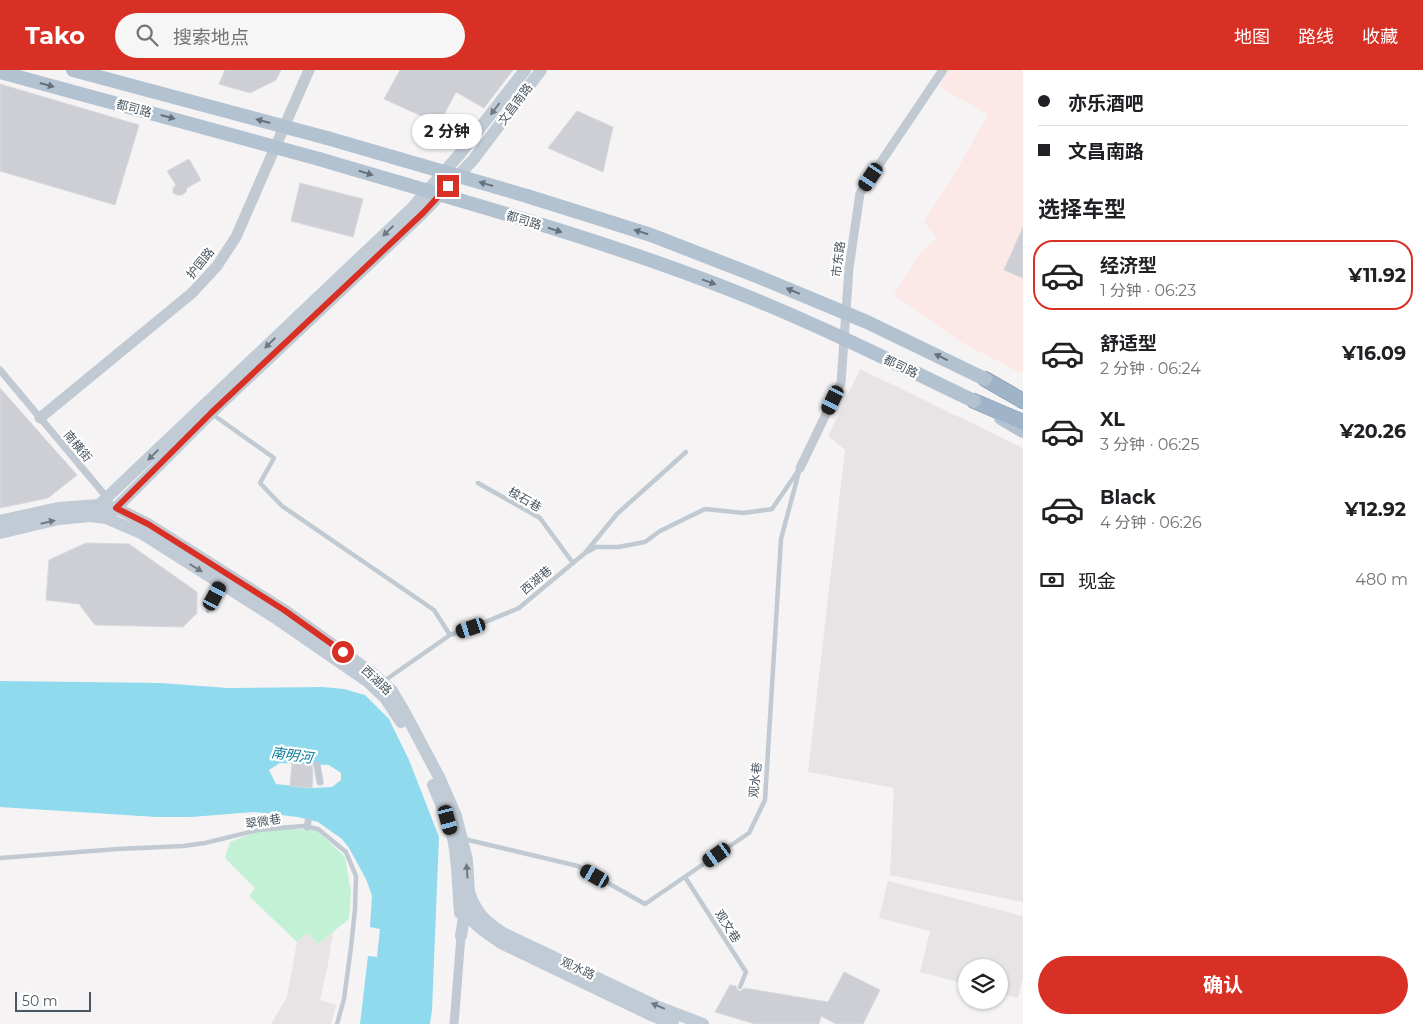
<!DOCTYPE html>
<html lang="zh">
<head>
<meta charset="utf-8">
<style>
	:root { --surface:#fff; --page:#f6f6f6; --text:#202124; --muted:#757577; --line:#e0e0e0; --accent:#d93025 }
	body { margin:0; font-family:Montserrat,"Noto Sans SC",sans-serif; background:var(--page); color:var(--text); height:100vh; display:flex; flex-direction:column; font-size:19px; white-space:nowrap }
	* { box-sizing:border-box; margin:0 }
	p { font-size:16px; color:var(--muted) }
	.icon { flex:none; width:28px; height:28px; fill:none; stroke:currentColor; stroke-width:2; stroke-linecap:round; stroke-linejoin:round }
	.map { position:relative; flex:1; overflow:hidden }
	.details { display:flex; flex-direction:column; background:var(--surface); width:400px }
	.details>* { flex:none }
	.guide { display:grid; align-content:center; height:110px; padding:0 15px; background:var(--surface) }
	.buttons { position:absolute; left:958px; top:889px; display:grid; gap:10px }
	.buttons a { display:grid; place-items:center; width:50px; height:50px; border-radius:50%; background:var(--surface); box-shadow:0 1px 4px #0004; font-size:25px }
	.scale { position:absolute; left:15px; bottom:12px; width:76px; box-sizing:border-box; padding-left:5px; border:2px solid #4a5661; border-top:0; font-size:14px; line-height:18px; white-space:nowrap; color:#4a5661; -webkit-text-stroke:4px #fff; paint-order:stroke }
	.end { position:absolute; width:22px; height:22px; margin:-11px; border:6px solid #d93025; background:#fff; box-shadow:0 0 0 2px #fff }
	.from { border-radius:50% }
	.bubble { position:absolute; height:35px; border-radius:18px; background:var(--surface); box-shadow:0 1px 4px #0004; font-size:16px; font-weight:700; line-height:35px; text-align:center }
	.car { position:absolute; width:15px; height:30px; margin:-15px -8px; border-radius:6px; box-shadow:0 0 4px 1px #0007; background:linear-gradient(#222 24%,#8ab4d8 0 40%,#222 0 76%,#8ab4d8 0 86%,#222 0) }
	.guide b { display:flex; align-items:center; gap:18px; height:48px; font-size:19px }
	.guide b+b { border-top:1px solid var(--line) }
	.guide i { width:12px; height:12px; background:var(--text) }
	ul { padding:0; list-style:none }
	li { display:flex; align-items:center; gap:15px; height:70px; margin:0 10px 8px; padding:0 5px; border:2px solid transparent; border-radius:20px }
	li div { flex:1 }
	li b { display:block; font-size:19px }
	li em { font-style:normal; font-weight:700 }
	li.active { border-color:var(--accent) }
	li>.icon { width:45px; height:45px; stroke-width:1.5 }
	h2 { padding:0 15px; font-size:22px; line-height:60px }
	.pay { display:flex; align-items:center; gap:12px; height:55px; padding:0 15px; font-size:19px }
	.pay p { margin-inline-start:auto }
	.cta { display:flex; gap:10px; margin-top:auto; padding:10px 15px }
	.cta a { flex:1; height:58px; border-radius:30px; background:var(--accent); color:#fff; font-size:20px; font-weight:700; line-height:58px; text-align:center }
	header { display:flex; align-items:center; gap:30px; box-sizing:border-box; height:70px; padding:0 25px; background:var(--accent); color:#fff }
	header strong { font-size:24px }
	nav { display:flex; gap:28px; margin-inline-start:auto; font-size:18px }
	.search { width:350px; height:45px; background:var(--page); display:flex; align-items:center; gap:12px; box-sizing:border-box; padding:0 18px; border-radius:28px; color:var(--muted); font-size:19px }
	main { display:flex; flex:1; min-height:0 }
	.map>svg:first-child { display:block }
</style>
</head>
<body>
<header>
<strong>Tako</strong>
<div class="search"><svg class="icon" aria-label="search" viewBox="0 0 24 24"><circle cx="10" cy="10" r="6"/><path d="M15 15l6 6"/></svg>搜索地点</div>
<nav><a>地图</a><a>路线</a><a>收藏</a></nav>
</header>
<main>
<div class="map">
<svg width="1023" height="954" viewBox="0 0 1023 954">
	<rect width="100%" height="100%" fill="#f5f3f3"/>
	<path fill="#e6e4e5" d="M860 299 1023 378V832L890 805 894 718 808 702 845 380 828 366Z
		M888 811 1023 846V907L1018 928 999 923V898H966V914L920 902 930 861 879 848Z
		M333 862 328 894 320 930 336 935 331 954H271L287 927 297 872 307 863 318 874Z"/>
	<path fill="#fce8e6" d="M948 0H1023V304L961 272 894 225 918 186 937 168 924 152 961 93 988 44 939 17Z"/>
	<path fill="#c3f1d5" d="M289 758 317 761 345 787 351 823 349 849 318 874 307 863 297 872 249 826 255 818 225 788 230 772 256 762Z"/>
	<path fill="#90daee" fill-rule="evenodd" d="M0 611 160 613 228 618 323 617 344 619 365 625 389 649 409 690 439 767 432 940 430 954H360L368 886 377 887 380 859 370 857 372 826 366 809 349 778 342 769 318 752 298 747 254 742 191 747H156L0 737ZM280 693 329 695 341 703V710L332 717 312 718 276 714 269 700Z"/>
	<path fill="#cdcfd5" stroke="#d7d9de" d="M225 0H281L276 10 250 23 219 14Z
		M400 0H513L484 38 456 22 439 54 384 29Z
		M0 14 139 55 115 135 0 101Z
		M577 41 613 57 603 102 548 78Z
		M189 89 201 110 187 118 186 122 182 125H177L173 123V118L176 115 167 101Z
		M300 113 363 129 353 167 291 151Z
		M1023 157V208L1004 200Z
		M0 318 77 405 48 428 0 438Z
		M86 473 129 474 197 522V543L183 557 95 555 79 534 46 530 49 490Z
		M292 693 312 695 313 703 312 718 290 716Z
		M844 902 880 920 863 954H836L821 946 819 954H755L715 942 730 915 736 916 737 919 739 921 742 920 744 918 828 932Z"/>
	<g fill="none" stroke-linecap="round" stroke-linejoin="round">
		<g stroke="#7690ad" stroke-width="16">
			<path id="trunk" d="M985 309 1023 331
				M974 331 1023 352"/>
		</g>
		<path stroke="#c1cad2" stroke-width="4.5" d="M212 344 274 388 260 413 282 436 434 540 450 565
			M478 413 540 448 573 493
			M587 482 596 477H618L645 472 660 461 705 439 744 443 772 439 798 401
			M208 541 221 515
			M384 611 450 565 471 558 519 538 585 483 617 444 686 382
			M464 769 578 796 645 834 749 763 765 730 781 469 800 398
			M0 788 118 779 183 776 205 773 258 760 303 756 318 759 346 782 356 806 355 839 351 877 344 929 337 954
			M685 807 746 902 740 917"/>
		<path stroke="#c1cad2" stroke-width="7" d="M0 300 109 430
			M317 695 320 712
			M307 757 308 752"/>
		<path stroke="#c1cad2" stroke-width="9" d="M800 398 841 313 849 198 860 123 943 0
			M454 954 461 866"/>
		<path stroke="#c1cad2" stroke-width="11" d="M40 348 192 223 217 196 236 167 309 0"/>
		<path stroke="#c1cbd6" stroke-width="12" d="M99 435 412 138 459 85 525 0
			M111 443 211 343 423 143 473 90 541 0
			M0 451 58 438 99 435 116 438 148 454 284 540 372 603 392 621 405 643 439 707 456 746 467 790 469 822 465 841 461 866
			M0 463 59 449 90 446 106 448 141 463 277 549 367 611 385 628 401 652
			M433 715C441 734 450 753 454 773 458 796 458 820 460 843
			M469 822C476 843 485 851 503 863L656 936 703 954
			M463 835C468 852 487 863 501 873L651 945 673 954"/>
		<path stroke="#b3c2d1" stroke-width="14" d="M73 0 327 68
			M0 2 319 89
			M1001 348 1023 361"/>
		<use href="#trunk" stroke="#9fb4c9" stroke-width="15"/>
		<path stroke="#b3c2d1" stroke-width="14" d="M327 68 527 126 651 165 759 207 867 252 985 309
			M319 89C464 132 611 171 751 228 827 259 901 296 974 331"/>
	</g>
	<defs><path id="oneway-solid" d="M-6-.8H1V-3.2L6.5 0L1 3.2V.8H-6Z" transform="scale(1.25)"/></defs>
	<g fill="#64717d">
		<use href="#oneway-solid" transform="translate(47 15) rotate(15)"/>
		<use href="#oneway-solid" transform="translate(168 47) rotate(15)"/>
		<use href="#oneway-solid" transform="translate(263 51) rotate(-165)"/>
		<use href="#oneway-solid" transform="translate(366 103) rotate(17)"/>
		<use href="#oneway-solid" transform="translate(486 114) rotate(-164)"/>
		<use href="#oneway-solid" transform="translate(555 160) rotate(18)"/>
		<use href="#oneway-solid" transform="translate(641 162) rotate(-163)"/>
		<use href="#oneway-solid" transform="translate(709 212) rotate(20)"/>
		<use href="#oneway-solid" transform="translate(793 221) rotate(-157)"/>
		<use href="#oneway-solid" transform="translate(941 287) rotate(-154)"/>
	</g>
	<g fill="#6e7984">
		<use href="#oneway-solid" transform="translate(495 39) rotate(127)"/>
		<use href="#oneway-solid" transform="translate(388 161) rotate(136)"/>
		<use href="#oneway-solid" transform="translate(270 273) rotate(136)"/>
		<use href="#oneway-solid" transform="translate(153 385) rotate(136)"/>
		<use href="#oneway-solid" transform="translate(48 452) rotate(-13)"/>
		<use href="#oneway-solid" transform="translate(196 498) rotate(32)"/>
		<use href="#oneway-solid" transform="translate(467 801) rotate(-94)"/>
		<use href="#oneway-solid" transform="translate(658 936) rotate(-157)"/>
	</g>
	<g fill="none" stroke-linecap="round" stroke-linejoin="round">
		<path stroke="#d93025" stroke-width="6" d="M343 582 284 540 148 454 116 438 211 343 423 143 448 116"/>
	</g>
	<g text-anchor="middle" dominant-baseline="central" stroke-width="4.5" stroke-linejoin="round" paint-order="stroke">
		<g font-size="12" fill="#4a5661" stroke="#fff">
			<text transform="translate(515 34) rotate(-53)">文昌南路</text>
			<text transform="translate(134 38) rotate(15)">都司路</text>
			<text transform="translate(524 150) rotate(17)">都司路</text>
			<text transform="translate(838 189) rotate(-83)">市东路</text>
			<text transform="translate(200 193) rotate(-51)">护国路</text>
			<text transform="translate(901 296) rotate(26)">都司路</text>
			<text transform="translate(78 376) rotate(50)">南横街</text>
			<text transform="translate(525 429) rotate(30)">梭石巷</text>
			<text transform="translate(536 510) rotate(-40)">西湖巷</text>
			<text transform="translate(377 610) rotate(43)">西湖路</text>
			<text transform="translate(755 710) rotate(-84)">观水巷</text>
			<text transform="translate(263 751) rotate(-9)">翠微巷</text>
			<text transform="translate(728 856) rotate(57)">观文巷</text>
			<text transform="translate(578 898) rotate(25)">观水路</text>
		</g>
		<g font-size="14" font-style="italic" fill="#0c7c9b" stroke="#fff">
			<text transform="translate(292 685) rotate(8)">南明河</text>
		</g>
	</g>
</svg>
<div class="buttons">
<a><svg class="icon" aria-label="layers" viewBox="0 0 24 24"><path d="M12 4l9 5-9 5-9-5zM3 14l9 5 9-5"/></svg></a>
</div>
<div class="scale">50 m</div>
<i class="end from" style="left:343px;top:582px"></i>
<i class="end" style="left:448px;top:116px"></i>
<div class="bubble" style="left:412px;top:44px;width:70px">2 分钟</div>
<i class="car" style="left:871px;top:107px;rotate:214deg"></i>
<i class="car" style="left:833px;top:330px;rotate:206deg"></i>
<i class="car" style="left:215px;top:526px;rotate:28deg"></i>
<i class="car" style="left:471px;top:558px;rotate:252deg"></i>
<i class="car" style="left:448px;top:750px;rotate:165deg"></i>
<i class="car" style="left:717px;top:785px;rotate:235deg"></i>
<i class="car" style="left:595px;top:806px;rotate:300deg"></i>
</div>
<section class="details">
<div class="guide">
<b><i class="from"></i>亦乐酒吧</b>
<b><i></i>文昌南路</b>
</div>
<h2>选择车型</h2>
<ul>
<li class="active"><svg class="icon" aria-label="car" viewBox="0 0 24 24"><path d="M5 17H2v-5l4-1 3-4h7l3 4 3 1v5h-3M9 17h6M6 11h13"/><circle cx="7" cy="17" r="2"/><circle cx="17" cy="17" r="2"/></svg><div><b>经济型</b><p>1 分钟 · 06:23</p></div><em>¥11.92</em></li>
<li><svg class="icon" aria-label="car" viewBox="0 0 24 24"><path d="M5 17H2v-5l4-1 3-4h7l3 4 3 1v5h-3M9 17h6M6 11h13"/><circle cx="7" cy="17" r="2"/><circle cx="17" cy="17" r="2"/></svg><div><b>舒适型</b><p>2 分钟 · 06:24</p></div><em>¥16.09</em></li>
<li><svg class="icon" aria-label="car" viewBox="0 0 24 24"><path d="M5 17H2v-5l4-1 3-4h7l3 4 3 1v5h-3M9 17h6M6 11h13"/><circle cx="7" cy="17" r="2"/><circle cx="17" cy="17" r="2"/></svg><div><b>XL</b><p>3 分钟 · 06:25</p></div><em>¥20.26</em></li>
<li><svg class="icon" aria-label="car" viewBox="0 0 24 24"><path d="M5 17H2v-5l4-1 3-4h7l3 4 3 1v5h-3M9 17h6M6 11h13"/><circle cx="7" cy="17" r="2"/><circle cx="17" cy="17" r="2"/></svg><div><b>Black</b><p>4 分钟 · 06:26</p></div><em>¥12.92</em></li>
</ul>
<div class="pay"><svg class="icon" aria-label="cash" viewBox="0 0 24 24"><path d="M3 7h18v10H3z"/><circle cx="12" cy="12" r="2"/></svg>现金<p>480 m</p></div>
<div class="cta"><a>确认</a></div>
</section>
</main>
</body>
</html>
